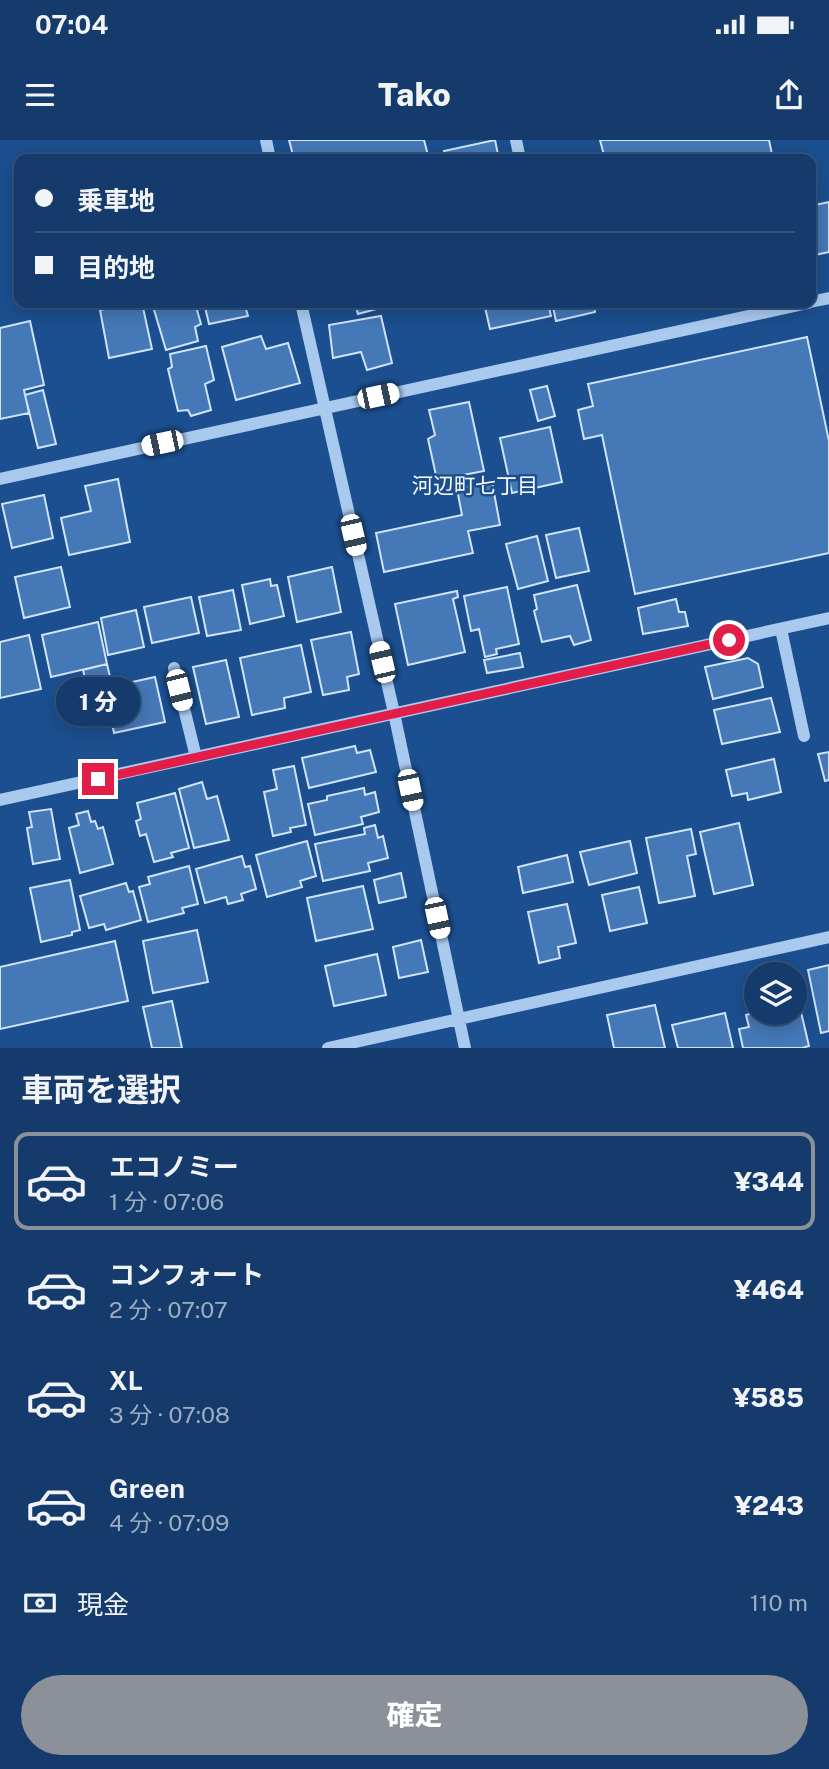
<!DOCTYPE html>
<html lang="ja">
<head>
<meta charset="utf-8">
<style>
	:root { --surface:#143b6b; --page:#1d4271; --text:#f1f3f6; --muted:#9dadc1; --line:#33557e; --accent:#8c9099 }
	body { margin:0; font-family:"Public Sans","Noto Sans JP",sans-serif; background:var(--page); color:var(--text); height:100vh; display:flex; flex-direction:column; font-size:26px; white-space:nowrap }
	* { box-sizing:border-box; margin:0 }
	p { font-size:23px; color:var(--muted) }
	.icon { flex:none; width:38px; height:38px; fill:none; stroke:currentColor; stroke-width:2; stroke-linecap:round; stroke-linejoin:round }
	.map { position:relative; height:908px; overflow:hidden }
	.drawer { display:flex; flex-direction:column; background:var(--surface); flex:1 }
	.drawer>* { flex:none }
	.top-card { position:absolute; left:14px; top:14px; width:802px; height:154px; border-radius:14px; box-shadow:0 4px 18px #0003,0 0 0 2px var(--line); display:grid; align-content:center; height:154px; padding:0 21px; background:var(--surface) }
	.tools { position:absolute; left:744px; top:822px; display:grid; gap:14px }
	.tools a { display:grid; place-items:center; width:63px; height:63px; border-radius:50%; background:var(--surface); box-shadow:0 4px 18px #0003,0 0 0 2px var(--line); font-size:35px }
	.end { position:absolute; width:32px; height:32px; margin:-16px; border:9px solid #e11d48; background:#fff; box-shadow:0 0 0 4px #fff }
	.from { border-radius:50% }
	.bubble { position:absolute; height:49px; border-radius:24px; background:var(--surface); box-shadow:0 4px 18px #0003,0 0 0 2px var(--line); font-size:23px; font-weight:800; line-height:49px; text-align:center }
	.car { position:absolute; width:21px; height:42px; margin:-21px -10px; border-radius:9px; box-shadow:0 0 5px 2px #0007; background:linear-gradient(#fff 24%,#345 0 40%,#fff 0 76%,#345 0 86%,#fff 0) }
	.top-card b { display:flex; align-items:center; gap:24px; height:66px; font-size:26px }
	.top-card b+b { border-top:2px solid var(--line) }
	.top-card i { width:18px; height:18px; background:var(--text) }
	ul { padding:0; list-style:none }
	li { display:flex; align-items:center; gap:21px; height:98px; margin:0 14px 10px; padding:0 7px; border:4px solid transparent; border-radius:14px }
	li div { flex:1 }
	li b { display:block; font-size:26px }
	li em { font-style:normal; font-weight:800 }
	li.on { border-color:var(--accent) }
	li>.icon { width:63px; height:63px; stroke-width:1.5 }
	h2 { padding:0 21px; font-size:32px; line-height:84px }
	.pay { display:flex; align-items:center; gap:18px; height:77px; padding:0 21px; font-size:26px }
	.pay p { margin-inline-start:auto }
	.primary-button { display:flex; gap:14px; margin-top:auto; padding:14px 21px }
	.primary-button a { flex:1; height:80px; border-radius:42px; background:var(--accent); color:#fff; font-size:28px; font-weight:800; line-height:80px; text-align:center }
	.status { display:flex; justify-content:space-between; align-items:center; height:49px; padding:0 35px; background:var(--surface); direction:ltr }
	.status svg { height:19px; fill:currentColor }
	header { display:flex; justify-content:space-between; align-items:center; height:91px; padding:0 21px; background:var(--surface); font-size:32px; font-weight:800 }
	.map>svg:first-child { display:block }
</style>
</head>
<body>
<div class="status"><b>07:04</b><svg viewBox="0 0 49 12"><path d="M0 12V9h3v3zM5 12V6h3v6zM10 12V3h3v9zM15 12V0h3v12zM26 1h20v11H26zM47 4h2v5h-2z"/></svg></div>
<header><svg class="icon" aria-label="menu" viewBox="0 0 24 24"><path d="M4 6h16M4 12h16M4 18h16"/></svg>Tako<svg class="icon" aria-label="share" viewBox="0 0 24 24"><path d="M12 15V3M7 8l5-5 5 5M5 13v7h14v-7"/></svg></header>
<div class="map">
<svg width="829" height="908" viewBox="0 0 829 908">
	<rect width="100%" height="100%" fill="#1b4f8f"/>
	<path fill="#4478b7" stroke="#cfe3fa" stroke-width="2" d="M289 0H424L429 19H294Z
		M495 0 499 19H446L444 11Z
		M600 0H769L773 19H605Z
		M829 62V112L810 116V66Z
		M132 163H142L152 209 109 218 100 170Z
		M152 163H195L201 184 195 187 198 201 166 210Z
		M204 163H257L245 166 248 176 209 184Z
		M355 163H379L380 168 358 174Z
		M484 163H548L551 176 490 189Z
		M552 163H594L595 172 556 181Z
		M381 176 392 223 367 230 361 212 333 218 329 185Z
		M30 181 44 245 24 250 29 273 0 279V188Z
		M261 196 266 209 288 203 300 243 236 260 222 207Z
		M807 197 829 301V413L635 454 602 295 584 299 578 270 593 266 588 244Z
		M206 206 214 240 205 244 211 270 191 276 188 270 178 271 168 229 172 227 170 214Z
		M547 246 555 276 538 281 530 250Z
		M43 250 56 304 38 308 25 255Z
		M469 262 484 331 437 340 428 299 435 295 429 270Z
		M550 287 562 342 512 353 500 298Z
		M118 339 130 402 69 415 61 378 91 371 85 346Z
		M492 342 500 385 468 391 473 413 384 432 376 393 462 375 457 349Z
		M44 355 53 398 12 408 2 364Z
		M579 388 589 431 556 438 546 395Z
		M537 396 548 441 518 449 506 404Z
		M61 427 70 467 24 478 15 437Z
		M332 427 341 472 297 482 288 437Z
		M270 439 271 446 277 445 284 476 250 484 242 445Z
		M577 445 591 500 574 505 570 496 542 502 534 471 537 469 534 455Z
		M507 447 519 504 496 509 497 514 485 517 479 489 471 491 464 456Z
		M233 450 241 490 207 496 199 457Z
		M457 451 458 457 453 459 465 512 408 525 395 464Z
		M191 457 199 493 152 503 144 467Z
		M676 459 679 472H685L688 486 643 494 638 468Z
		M136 470 144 507 108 515 101 478Z
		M98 482 107 524 51 537 42 495Z
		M351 492 359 534 347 537 349 550 323 555 311 500Z
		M29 495 41 549 0 558V502Z
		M301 505 311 552 284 558 285 568 252 575 240 518Z
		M520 513 523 527 487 533 484 520Z
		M748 518 758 524 763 547 713 559 705 527Z
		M226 520 239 577 206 584 193 527Z
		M107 524 112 545 88 551 83 530Z
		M155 537 165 582 114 593 105 548Z
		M771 558 780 592 722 604 714 570Z
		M355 606 357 613 370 610 376 632 309 648 302 618Z
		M829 612V640L825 641 818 614Z
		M774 619 781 652 748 660 747 653 732 656 726 630Z
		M294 626 306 685 290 688 291 692 273 696 264 652 277 649 273 630Z
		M202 642 207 659 217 656 229 700 194 708 179 649Z
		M364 648 365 655 375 652 379 672 361 677 363 684 315 695 308 664 327 660V656Z
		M175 653 189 708 171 713 173 717 154 722 146 694 140 696 136 681 141 679 137 663Z
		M51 669 60 719 33 724 27 688 32 687 29 672Z
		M88 671 91 682 95 681 98 689 103 687 113 724 80 733 69 688 79 685 76 674Z
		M739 683 753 745 714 754 700 692Z
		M375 685 378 698 383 696 388 718 368 723 370 731 323 741 315 704 365 694 364 688Z
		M691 689 696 714 687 716 695 756 659 763 646 698Z
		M307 701 316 736 300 741 302 747 267 757 256 715Z
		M630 701 637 733 589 745 580 712Z
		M567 715 573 742 523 753 518 727Z
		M242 716 245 727 250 726 256 749 241 754 243 760 228 764 226 757 205 763 196 729Z
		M189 726 198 764 182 768 184 773 148 782 139 747 150 744 148 737Z
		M401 733 406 757 379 763 374 740Z
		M70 740 80 790 72 792V795L41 802 30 748Z
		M126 743 129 752 133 751 141 780 106 790 104 784 89 788 80 756Z
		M363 746 373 789 316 801 307 758Z
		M639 747 647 783 610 791 602 755Z
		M567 764 576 803 558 807 560 818 539 823 528 772Z
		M197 790 208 842 153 853 143 801Z
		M421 800 428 832 399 838 393 807Z
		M115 801 128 861 0 889V827Z
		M377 814 386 855 334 866 325 826Z
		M829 825V891L821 893 808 830Z
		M797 855 809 906 802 908H743L739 889 749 887 746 875 756 872 794 873V856Z
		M172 861 182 908H152L143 867Z
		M655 865 665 908H614L607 875Z
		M725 873 733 908H678L672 885Z"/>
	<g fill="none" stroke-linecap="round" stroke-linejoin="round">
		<path stroke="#a9c9ee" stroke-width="12" d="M266 0 270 19
			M516 0 520 19
			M810 162 829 158
			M301 163 394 573 465 908
			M0 339 808 163
			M781 489 804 596
			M174 528 196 617
			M0 660 829 478
			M328 908 829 797"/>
	</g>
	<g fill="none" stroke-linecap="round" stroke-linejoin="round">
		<path stroke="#e11d48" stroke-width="9" d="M98 639 729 500"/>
	</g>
	<g text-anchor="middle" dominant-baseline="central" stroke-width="5" stroke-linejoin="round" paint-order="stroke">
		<g font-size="21" fill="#fff" stroke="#1b4f8f">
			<text x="475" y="345">河辺町七丁目</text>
		</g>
	</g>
</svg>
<div class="tools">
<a><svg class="icon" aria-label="layers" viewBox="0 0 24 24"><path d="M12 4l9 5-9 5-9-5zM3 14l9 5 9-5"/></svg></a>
</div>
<i class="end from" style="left:729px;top:500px"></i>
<i class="end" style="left:98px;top:639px"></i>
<div class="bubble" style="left:56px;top:537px;width:84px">1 分</div>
<i class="car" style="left:378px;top:256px;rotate:78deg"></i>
<i class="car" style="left:162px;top:303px;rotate:258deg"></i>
<i class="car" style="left:353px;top:395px;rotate:167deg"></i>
<i class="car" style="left:382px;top:522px;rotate:347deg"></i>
<i class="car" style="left:179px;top:550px;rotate:166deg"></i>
<i class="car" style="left:410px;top:650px;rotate:168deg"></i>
<i class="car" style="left:437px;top:778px;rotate:168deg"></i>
<div class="top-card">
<b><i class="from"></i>乗車地</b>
<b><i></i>目的地</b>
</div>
</div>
<section class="drawer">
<h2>車両を選択</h2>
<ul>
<li class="on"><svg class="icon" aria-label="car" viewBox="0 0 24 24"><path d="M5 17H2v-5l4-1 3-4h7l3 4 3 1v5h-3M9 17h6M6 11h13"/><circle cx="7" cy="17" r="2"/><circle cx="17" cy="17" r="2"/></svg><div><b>エコノミー</b><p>1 分 · 07:06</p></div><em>¥344</em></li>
<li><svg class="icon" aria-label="car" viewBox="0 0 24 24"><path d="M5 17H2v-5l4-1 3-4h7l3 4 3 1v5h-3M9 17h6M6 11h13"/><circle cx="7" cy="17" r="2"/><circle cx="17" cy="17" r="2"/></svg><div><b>コンフォート</b><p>2 分 · 07:07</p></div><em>¥464</em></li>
<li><svg class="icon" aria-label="car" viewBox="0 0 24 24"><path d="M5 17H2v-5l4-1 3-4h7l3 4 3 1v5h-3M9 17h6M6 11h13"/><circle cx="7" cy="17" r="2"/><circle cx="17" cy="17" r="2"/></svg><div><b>XL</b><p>3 分 · 07:08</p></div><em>¥585</em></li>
<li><svg class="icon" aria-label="car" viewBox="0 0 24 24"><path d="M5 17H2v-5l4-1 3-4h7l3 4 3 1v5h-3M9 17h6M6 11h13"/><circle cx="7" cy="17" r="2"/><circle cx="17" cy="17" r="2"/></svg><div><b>Green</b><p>4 分 · 07:09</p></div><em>¥243</em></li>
</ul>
<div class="pay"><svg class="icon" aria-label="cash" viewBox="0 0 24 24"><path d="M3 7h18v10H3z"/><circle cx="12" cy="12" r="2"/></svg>現金<p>110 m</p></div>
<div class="primary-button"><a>確定</a></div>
</section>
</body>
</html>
